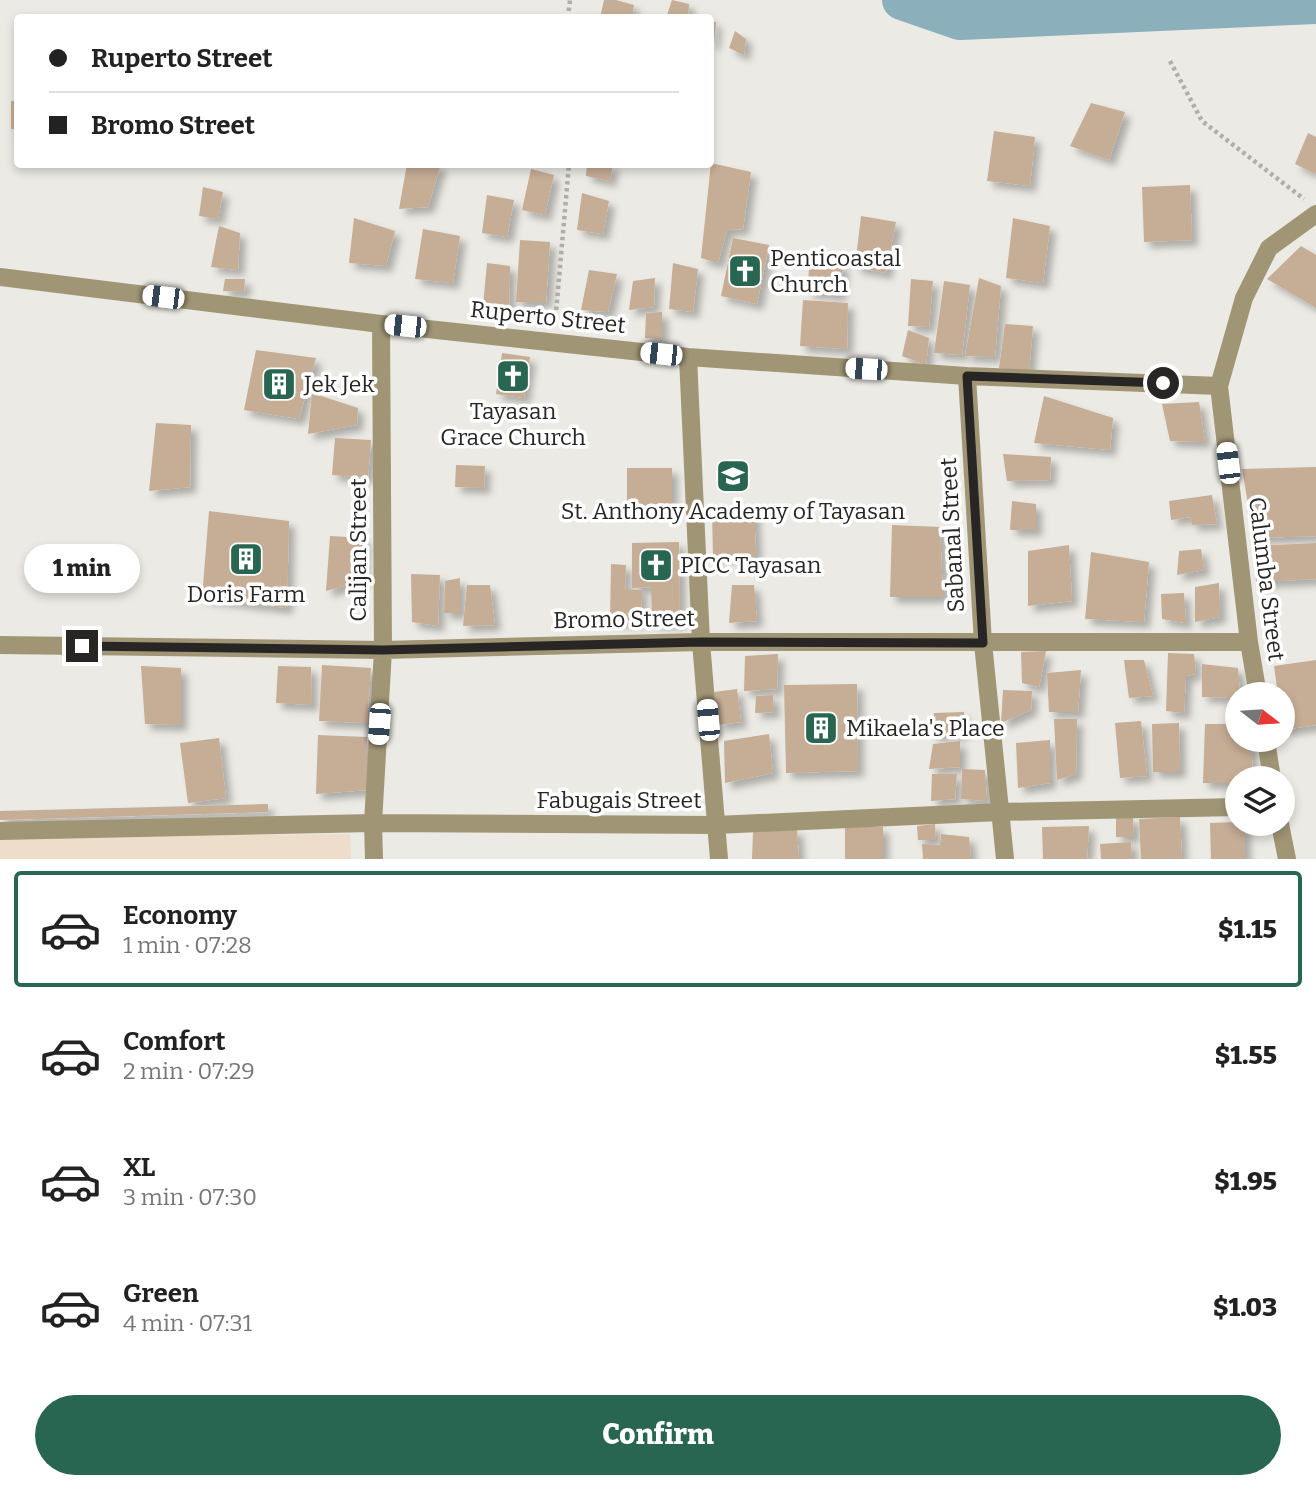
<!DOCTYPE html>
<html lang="en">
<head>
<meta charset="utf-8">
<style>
	:root { --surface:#fff; --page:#f2f2f2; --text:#222; --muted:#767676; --line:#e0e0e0; --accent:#286652 }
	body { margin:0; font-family:Bitter,serif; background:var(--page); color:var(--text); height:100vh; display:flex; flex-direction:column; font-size:26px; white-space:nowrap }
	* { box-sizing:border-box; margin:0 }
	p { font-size:23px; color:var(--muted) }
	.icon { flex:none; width:38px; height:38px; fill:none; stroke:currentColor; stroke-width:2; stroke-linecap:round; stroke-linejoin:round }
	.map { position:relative; height:859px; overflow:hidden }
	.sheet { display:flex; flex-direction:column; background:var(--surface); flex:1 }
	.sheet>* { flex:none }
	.banner { position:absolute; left:14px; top:14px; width:700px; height:154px; border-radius:7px; box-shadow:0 4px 10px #0003; display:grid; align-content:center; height:154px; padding:0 35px; background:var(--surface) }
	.needle { width:46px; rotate:107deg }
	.buttons { position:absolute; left:1225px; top:682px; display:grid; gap:14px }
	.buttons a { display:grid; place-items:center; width:70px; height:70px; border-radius:50%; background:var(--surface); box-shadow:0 4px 10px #0003; font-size:35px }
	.end { position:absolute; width:32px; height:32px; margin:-16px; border:9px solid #272624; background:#fff; box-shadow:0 0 0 4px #fff }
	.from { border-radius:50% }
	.bubble { position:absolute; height:49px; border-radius:24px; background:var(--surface); box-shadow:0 4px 10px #0003; font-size:23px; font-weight:800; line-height:49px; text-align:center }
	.car { position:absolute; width:21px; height:42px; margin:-21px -10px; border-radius:9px; box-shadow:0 0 5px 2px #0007; background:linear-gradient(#fff 24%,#345 0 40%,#fff 0 76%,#345 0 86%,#fff 0) }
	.banner b { display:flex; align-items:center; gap:24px; height:66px; font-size:26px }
	.banner b+b { border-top:2px solid var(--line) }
	.banner i { width:18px; height:18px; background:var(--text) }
	ul { padding:12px 0 0; list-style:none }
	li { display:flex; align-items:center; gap:21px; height:116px; margin:0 14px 10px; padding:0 21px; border:4px solid transparent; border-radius:7px }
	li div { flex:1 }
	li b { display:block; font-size:26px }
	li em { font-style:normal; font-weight:800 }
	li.selected { border-color:var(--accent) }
	li>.icon { width:63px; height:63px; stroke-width:1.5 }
	.cta { display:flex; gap:14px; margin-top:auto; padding:14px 35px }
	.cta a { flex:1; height:80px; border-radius:42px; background:var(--accent); color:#fff; font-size:28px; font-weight:800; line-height:80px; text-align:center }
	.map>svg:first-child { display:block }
</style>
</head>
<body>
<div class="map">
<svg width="1316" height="859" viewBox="0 0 1316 859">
	<defs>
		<filter id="shadow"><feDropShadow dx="6" dy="6" stdDeviation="3.5" flood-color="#0004"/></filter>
	</defs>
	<rect width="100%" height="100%" fill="#eceae4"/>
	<path fill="#efddcc" d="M350 834 351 859H0V839L58 836Z"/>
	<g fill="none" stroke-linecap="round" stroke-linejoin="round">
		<path stroke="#8bb0bb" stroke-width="40" d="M902 0 960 20 1316 4"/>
	</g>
	<path fill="#c6ad96" filter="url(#shadow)" d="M604 0H616L634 5 632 18H600Z
		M672 0 689 4 688 18H666Z
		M710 20 716 22 714 45 710 43Z
		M735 31 746 39 744 55 729 48Z
		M11 101H18V129H11Z
		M1091 103 1125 112 1109 160 1070 146Z
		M994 131 1035 137 1030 186 987 181Z
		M1308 133 1316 137V174L1295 164Z
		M711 163 751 172 743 229 727 230 718 263 701 258Z
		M407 164H441L428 207 399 209Z
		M587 164H613L610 181 586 176Z
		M531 169 554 175 545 215 522 210Z
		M1190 185 1192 240 1144 242 1142 187Z
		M203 187 223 192 218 219 199 216Z
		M582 193 609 201 603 234 577 230Z
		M487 195 514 200 507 237 482 233Z
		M861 216 896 222 886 273 855 267Z
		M354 218 395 231 386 266 349 263Z
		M1013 218 1050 226 1043 283 1006 278Z
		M219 226 240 233 238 270 211 267Z
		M423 229 460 236 453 283 415 279Z
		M733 238 769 245 757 304 721 296Z
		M520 240 550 242 546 302H516Z
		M1301 246 1316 255V308L1267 279Z
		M810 259 843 264 840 295 807 292Z
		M487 263 510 266 509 309 483 306Z
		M673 263 698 269 693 312 669 309Z
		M589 270 617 274 608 312 581 310Z
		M655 278 654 307 629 310 633 281Z
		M979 278 1001 286 995 357 965 356Z
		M225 279H245L244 292 223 291Z
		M911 279 933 281 929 327 908 326Z
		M944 281 970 285 962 355 934 353Z
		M803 300 848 303 847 349 800 346Z
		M662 312V338H645L646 313Z
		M1005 324 1033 326 1029 372 999 368Z
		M908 330 929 338 926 365 902 356Z
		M256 350 316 358 299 419 244 410Z
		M502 353 530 357 524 398 496 394Z
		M312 393 358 408 357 425 308 434Z
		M1044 396 1113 418 1110 450 1034 443Z
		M1199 402 1205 442 1170 441 1162 404Z
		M156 423 191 425 190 487 149 491Z
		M335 438 371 440 368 478 332 475Z
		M1003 454 1051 457 1050 480 1007 481Z
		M456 465 485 466 484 488 455 487Z
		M1316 467V536L1254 538 1242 469Z
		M627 468H672V509H627Z
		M1212 495 1217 524 1192 525 1190 517 1171 520 1169 501Z
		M1012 501 1036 504V530H1010Z
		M754 506 756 557H713L712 510Z
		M209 511 289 521 287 608 202 598Z
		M892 525 940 527 943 597H890Z
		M330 536 365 538 363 581 326 591Z
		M679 542 680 623H652L651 587 632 588V543Z
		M1316 543V579L1256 582 1254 546Z
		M1069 545 1072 601 1028 606V551Z
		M1201 549 1204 570 1177 575 1179 551Z
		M1091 552 1149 562 1144 622 1085 619Z
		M611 564 626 565 625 589 642 590 641 622 610 621Z
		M411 574 440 575 438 626 412 622Z
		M460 578V613H444L445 581Z
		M1219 583 1220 617 1195 622V587Z
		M467 585H490L495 625 463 626Z
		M732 585H754L757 621 729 623Z
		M1184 593 1186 623 1162 619 1161 594Z
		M1046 651 1039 687 1022 683 1021 652Z
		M1168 653 1194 654 1196 674 1186 676 1184 713 1166 711Z
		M778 654 777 689 744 691 745 656Z
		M1124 660H1144L1153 696 1129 698Z
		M1316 660V725L1283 730V695H1278L1274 666Z
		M1202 664 1238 668 1240 695H1237V698L1202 697Z
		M322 665 371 668 367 723 319 721Z
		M141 666 181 668V725L145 724Z
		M278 666 311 667 312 705 276 703Z
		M1081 670 1078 712H1049L1047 673Z
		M857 684 858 771 786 773 784 685Z
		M737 689 741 722 718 725 714 692Z
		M1003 690 1032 691 1031 710 1001 723Z
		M773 695 774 712 755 713 756 696Z
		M964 712 962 734 931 736 934 713Z
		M1054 719H1077L1076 774 1057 780Z
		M1141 721 1147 776 1120 778 1115 723Z
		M1179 723 1180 772H1153L1152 724Z
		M1205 724H1237V740H1251L1253 779H1237V783H1203Z
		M769 734 773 773 725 783 724 741Z
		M318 735 367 737V790L316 794Z
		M219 738 226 798 188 803 180 743Z
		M1050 740V783L1018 788 1016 743Z
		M960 741V767L929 769 933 744Z
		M962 769 985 770 987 801 961 799Z
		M932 774H957L955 799 931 801Z
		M268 804V812L0 820V811Z
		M1116 817H1133L1134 837H1116Z
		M1180 817 1182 859H1141L1139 819Z
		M1237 822V824H1245V859H1211L1210 823Z
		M935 824 936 840H918L917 826Z
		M845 826 883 827V859H845Z
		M1089 826 1087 859H1043L1042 827Z
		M797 829 799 859H752L753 832Z
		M941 834 969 837 971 859H923L922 844 940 845Z
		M1131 842 1132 859H1101L1100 844Z"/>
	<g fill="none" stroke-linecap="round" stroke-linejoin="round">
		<path stroke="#b0aea9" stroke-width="4.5" stroke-dasharray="3.5 3.5" stroke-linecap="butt" d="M568 18 570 0
			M1170 61 1202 121 1304 199
			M555 324 569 164"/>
		<path stroke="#a09575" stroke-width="18" d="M0 277 381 324 688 357 967 376 1219 386
			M688 357 701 642 719 859
			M967 376 983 643 1005 859
			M0 645 383 650 701 642H1249
			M1258 695 1249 642 1219 386 1244 298 1269 248 1316 214
			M1266 740 1272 779
			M1280 824 1287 859
			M0 831 373 823 717 825 1000 812 1237 807
			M374 859 373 823 383 650 381 324"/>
	</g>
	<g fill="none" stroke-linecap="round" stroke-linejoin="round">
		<path stroke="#272624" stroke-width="9" d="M82 646 383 650 701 642 983 643 967 376 1163 383"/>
	</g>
	<defs>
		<g id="church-square" transform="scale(1.75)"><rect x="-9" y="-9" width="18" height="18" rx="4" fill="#286652" stroke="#fff"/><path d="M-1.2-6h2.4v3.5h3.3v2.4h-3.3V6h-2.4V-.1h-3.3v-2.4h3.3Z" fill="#fff"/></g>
		<g id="building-square" transform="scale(1.75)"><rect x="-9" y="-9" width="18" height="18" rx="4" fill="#286652" stroke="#fff"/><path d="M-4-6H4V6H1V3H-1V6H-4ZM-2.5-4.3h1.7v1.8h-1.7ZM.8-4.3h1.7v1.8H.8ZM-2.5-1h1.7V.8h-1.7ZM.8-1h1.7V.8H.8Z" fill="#fff"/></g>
		<g id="school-square" transform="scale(1.75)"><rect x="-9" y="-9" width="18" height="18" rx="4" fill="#286652" stroke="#fff"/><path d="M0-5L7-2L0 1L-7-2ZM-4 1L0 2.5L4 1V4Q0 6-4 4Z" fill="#fff"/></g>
	</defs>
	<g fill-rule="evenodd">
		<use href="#church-square" x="745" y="271"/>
		<use href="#church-square" x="513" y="376"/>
		<use href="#building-square" x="279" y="384"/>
		<use href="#school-square" x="733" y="476"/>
		<use href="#building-square" x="246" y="559"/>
		<use href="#church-square" x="656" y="565"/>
		<use href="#building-square" x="821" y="728"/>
	</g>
	<g text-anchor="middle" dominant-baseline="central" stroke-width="7" stroke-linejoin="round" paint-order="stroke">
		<g font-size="23" fill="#272624" stroke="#fff" text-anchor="start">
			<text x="770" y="258">Penticoastal<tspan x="770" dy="26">Church</tspan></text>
			<text x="304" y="384">Jek Jek</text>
			<text x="513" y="411" text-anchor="middle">Tayasan<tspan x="513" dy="26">Grace Church</tspan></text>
			<text x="733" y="511" text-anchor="middle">St. Anthony Academy of Tayasan</text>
			<text x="680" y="565">PICC Tayasan</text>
			<text x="246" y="594" text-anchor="middle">Doris Farm</text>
			<text x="846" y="728">Mikaela's Place</text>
		</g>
		<g font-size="23" fill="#272624" stroke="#fff">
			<text transform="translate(548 317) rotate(6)">Ruperto Street</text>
			<text transform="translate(952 535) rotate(-93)">Sabanal Street</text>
			<text transform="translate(358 550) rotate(-90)">Calijan Street</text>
			<text transform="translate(1267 579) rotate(83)">Calumba Street</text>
			<text transform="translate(624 619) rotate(-1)">Bromo Street</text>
			<text x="619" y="800">Fabugais Street</text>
		</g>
	</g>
</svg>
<div class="buttons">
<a><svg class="needle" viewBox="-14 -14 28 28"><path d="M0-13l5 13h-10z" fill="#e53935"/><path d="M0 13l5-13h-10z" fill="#767676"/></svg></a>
<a><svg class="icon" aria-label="layers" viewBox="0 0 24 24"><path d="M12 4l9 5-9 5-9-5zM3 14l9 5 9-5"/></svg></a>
</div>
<i class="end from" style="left:1163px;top:383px"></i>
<i class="end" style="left:82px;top:646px"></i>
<div class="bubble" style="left:24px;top:544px;width:116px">1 min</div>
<i class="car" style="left:163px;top:297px;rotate:277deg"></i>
<i class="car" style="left:405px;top:326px;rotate:276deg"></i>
<i class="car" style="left:661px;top:354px;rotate:276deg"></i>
<i class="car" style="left:866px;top:369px;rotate:274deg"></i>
<i class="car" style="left:1228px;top:463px;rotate:353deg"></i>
<i class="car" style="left:708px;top:720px;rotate:355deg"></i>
<i class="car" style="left:379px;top:724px;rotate:184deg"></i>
<div class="banner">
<b><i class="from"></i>Ruperto Street</b>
<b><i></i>Bromo Street</b>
</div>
</div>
<section class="sheet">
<ul>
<li class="selected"><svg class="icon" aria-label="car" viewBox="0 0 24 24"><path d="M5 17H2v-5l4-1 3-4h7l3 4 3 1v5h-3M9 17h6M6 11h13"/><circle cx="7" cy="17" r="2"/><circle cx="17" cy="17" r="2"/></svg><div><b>Economy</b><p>1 min · 07:28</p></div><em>$1.15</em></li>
<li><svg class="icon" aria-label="car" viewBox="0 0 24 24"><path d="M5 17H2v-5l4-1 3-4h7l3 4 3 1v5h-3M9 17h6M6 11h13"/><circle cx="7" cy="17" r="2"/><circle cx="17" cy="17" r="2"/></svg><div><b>Comfort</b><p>2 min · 07:29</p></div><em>$1.55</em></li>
<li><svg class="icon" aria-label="car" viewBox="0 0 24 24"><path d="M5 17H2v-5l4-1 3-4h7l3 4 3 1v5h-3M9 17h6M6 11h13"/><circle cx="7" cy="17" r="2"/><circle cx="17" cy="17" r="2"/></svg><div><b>XL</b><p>3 min · 07:30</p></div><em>$1.95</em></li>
<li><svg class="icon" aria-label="car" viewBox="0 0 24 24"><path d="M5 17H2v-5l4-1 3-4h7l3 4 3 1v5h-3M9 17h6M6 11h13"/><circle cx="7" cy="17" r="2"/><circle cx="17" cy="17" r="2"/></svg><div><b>Green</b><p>4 min · 07:31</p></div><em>$1.03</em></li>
</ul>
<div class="cta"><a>Confirm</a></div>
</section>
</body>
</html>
